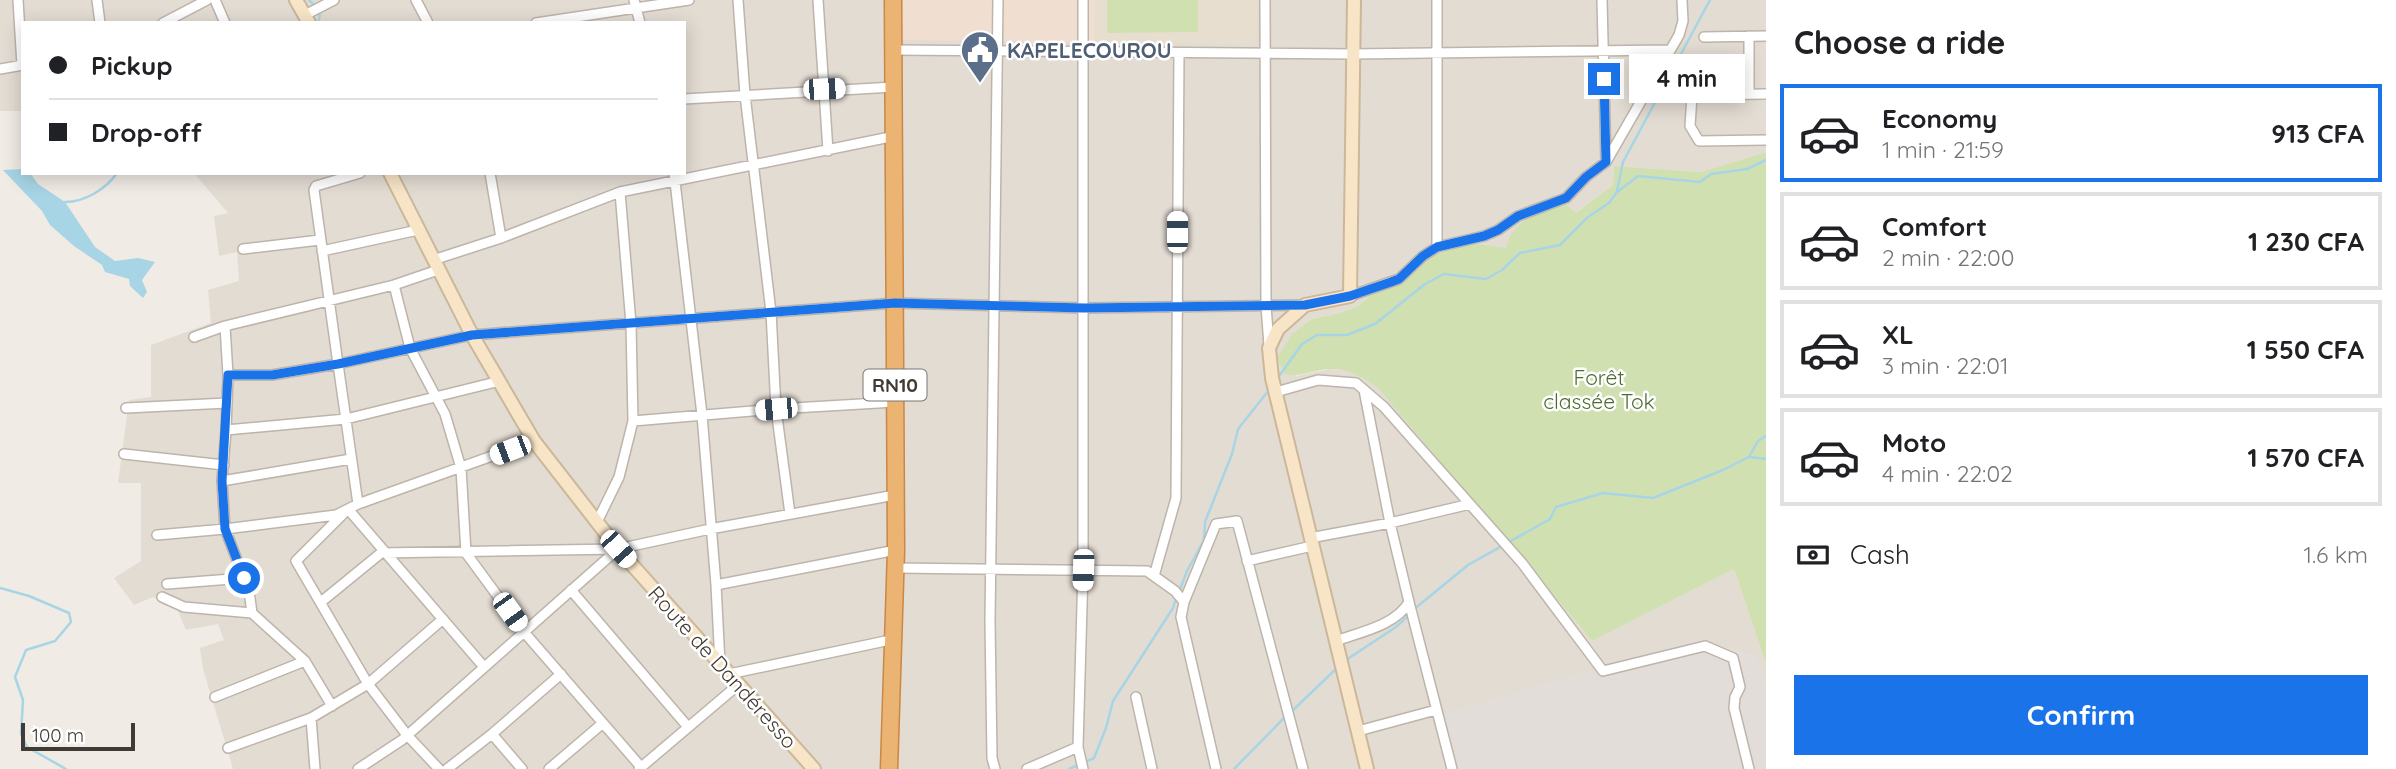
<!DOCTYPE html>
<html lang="en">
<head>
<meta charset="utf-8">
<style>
	:root { --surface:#fff; --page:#f2f2f2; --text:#202124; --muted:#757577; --line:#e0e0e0; --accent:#1a73e8 }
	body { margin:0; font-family:Quicksand,sans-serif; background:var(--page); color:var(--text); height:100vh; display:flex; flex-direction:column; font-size:26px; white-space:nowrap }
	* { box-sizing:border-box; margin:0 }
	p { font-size:23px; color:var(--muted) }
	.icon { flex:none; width:38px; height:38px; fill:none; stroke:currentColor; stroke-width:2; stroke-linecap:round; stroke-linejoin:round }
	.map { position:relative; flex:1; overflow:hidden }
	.drawer { display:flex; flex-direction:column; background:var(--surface); width:630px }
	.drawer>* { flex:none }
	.guide { position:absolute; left:21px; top:21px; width:665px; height:154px; border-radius:0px; box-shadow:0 4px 18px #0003; display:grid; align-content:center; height:154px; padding:0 28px; background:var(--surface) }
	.scale { position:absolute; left:21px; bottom:18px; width:114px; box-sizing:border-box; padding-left:7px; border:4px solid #413b35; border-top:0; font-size:19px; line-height:24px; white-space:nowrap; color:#413b35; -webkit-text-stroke:5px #fff; paint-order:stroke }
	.end { position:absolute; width:32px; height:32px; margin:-16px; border:9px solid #1a73e8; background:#fff; box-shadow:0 0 0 4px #fff }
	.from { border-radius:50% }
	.bubble { position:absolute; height:49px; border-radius:0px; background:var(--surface); box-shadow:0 4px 18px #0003; font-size:23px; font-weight:800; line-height:49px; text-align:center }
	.car { position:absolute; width:21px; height:42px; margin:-21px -10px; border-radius:9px; box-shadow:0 0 5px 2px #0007; background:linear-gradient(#fff 24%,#345 0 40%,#fff 0 76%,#345 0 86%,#fff 0) }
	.guide b { display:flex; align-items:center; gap:24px; height:66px; font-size:26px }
	.guide b+b { border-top:2px solid var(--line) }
	.guide i { width:18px; height:18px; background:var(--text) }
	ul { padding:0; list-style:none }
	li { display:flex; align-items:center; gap:21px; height:98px; margin:0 14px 10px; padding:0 14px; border:4px solid var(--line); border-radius:0px }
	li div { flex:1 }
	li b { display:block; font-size:26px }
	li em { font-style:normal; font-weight:800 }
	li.current { border-color:var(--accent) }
	li>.icon { width:63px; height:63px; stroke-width:1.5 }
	h2 { padding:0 28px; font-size:32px; line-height:84px }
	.pay { display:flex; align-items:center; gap:18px; height:77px; padding:0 28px; font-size:26px }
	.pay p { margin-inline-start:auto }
	.cta { display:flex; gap:14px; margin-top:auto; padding:14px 28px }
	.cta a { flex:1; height:80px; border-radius:0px; background:var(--accent); color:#fff; font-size:28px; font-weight:800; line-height:80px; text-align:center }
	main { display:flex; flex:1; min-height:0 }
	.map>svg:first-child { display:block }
</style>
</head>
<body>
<main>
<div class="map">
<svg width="1766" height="769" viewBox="0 0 1766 769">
	<rect width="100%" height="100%" fill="#f0ebe4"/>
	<path fill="#e3dcd3" d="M0 0H1766V152L1701 172 1614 166 1613 185 1576 213 1506 249 1470 243 1432 255 1409 277 1373 293 1358 306 1340 313 1311 319 1296 376 1330 369 1352 371 1378 387 1592 641 1734 569 1766 664V686L1754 655 1749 656 1699 639 1456 769H233L203 669 200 648 224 640 218 624 186 630 177 609 153 597 134 605 114 578 141 561V483H118L129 400 151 397V345L211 323 208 290 239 281 237 252 219 256 214 216 228 213 194 173H684V23H23V111H0Z"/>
	<path fill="#f0dfd1" d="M902 0H1095L1094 42 902 40Z"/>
	<path fill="#e2ddd9" d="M1699 639 1748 656 1754 654 1766 686V769H1456L1441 714Z"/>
	<path fill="#e8ded0" d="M1095 0H1257V37L1253 43 1094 42Z"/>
	<path fill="#d1e0b1" d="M1107 0H1198V32L1107 33Z
		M1766 152V664L1734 569 1592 641 1378 388C1363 378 1350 368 1330 369 1314 369 1302 378 1285 374L1277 358 1292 334 1312 319 1340 313 1358 306 1373 293 1409 277 1432 255 1470 243 1506 248C1511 220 1539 213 1563 202L1576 213 1613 185 1614 166 1701 172Z"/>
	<path fill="#a7d5e6" d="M23 169V173H30L38 184 65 202 95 247 115 261 138 258 155 262 142 280 147 292 143 298 130 286 129 279 105 272 102 265 74 246 50 225 42 211 3 170Z"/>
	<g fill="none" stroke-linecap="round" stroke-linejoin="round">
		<path stroke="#a7d5e6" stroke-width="2.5" d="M309 0 315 6
			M318 23 320 15
			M1617 191 1623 162 1710 0
			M65 202C85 202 106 189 117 173
			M1277 379 1302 344 1317 335H1347L1375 324 1425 284 1444 274 1486 279 1502 270 1520 253 1560 245 1588 217 1609 203 1617 192 1638 176 1700 182 1711 174 1747 169 1766 160
			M1749 457 1758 441 1766 436
			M0 588 29 596 69 613 71 622 55 641 26 650 15 677 23 700 21 734 27 747 66 769
			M1179 592 1187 571 1204 540 1205 522 1232 454 1238 429 1269 390
			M1413 610 1468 565 1550 519 1556 507 1603 493 1653 498 1723 470 1749 457 1766 459
			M1346 660 1396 627 1409 615
			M1290 713 1338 667
			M1069 769 1094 758 1106 728 1113 701 1173 608 1176 598
			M1234 769 1285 717"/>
		<g stroke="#bdb4ab" stroke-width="12">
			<path id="street" d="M18 0 22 65
				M97 0 100 23
				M215 0 225 23
				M416 0 428 23
				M634 0 640 23
				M738 0 745 95 771 312 776 409 790 514
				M818 0 828 151
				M1265 0 1266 306 1269 345
				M1437 0V247
				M1602 0 1606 162
				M305 15 334 0
				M163 23 207 0
				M536 23 689 0
				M1704 37 1766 36
				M894 50 1353 54 1669 50
				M0 69 23 65
				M1749 94V36
				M1766 94 1692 95 1690 126 1699 141 1766 140
				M684 99 894 87
				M360 173 316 186 314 190 338 364 472 335 895 303 1084 308 1305 305
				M490 173 501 238
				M674 173 702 415 716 585 720 664
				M243 249 320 240
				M322 251 418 230
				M433 260 501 238 620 192 895 136
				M438 270 394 285 410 348 445 414 461 468 466 553 524 632 641 767
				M1350 296 1399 279 1423 256 1437 247 1484 236 1498 230 1518 216 1566 198 1586 177 1606 162 1679 35 1683 21 1682 0
				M194 337 225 326
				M228 375 225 326 394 285
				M1276 392 1318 380 1356 383 1384 407 1522 563 1603 671 1705 646 1733 658 1740 687 1735 697 1734 708 1749 769
				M126 408 227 403
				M633 421 776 409 895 402
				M226 430 228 375H272L338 364 358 504
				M124 454 224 465
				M222 481 351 459
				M597 522 619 477 633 421 631 324 620 192
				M157 535 225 529 336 515 358 504 534 441
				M1310 538 1390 523 1470 504
				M618 549 710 529 895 495
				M1247 561 1312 546
				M895 568 1147 571 1175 591 1184 602 1181 617 1216 769
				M1154 576 1176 498 1179 53
				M167 584 244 578
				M716 585 896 550
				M571 590 688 727
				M162 597 184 607 252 613
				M321 602 381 553 618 549 402 740 358 769
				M1184 602 1216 524 1237 521 1303 769
				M1409 602 1452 769
				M1336 641C1360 632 1395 626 1409 602L1390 523 1364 390
				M729 674 895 639
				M215 697 305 661
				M1136 697 1152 769
				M332 706 305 661 252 613 249 591 225 529 222 481 226 430 346 419 500 381
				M311 718 315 769
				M1358 731 1436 710
				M1078 747 1083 769
				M228 748 311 718 368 684 443 619
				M439 769 407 735 368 684 296 561 348 509 484 667
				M447 769 492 734
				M522 769 492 734 561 674
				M549 769 603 723
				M639 769 738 685
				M995 769 992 758 990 621 998 0
				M1027 769 1078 747 1083 570V0"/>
		</g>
		<g stroke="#cbb799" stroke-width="16">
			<path id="secondary" d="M296 0 309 23
				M1354 0 1350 296 1305 305 1278 329 1269 348 1272 378 1367 769
				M390 173 472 335 534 441 618 549 814 769"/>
		</g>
		<g stroke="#ca8745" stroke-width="19">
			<path id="highway" d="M889 769 896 550 893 0"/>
		</g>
		<use href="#street" stroke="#fff" stroke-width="9"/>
		<use href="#secondary" stroke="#f8e5c7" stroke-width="12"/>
		<use href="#highway" stroke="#ecb473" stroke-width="16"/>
	</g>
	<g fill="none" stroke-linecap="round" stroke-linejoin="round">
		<path stroke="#1a73e8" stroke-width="9" d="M244 578 225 529 222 481 228 375H272L338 364 472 335 895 303 1084 308 1305 305 1350 296 1391 282 1399 279 1423 256 1437 247 1484 236 1498 230 1518 216 1566 198 1586 177 1606 162 1604 79"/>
	</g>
	<defs>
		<g id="civic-pin" transform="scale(2.0125)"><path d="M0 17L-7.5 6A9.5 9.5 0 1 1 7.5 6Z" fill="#5c6f8a" stroke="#fff"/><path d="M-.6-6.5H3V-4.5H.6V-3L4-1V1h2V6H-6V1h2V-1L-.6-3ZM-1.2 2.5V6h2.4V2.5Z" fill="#fff"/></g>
	</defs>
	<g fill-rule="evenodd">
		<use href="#civic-pin" x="980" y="50"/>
	</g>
	<g text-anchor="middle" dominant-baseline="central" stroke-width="5" stroke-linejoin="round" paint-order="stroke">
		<rect fill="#fff" stroke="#7a7672" stroke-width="2" x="863.5" y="369.5" width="63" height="31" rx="5"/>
		<g font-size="19" font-weight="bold" fill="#413b35">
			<text x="895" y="385">RN10</text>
		</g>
		<g font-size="21" font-weight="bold" fill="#4e5e75" stroke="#fff" text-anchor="start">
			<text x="1007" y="50">KAPELECOUROU</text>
		</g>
		<g font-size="21" fill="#4e6c30" stroke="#fff">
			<text x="1599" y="377">Forêt<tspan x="1599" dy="24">classée Tok</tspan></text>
		</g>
		<g font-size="21" fill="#413b35" stroke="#fff">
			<text transform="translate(723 667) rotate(48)">Route de Dandéresso</text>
		</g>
	</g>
</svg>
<div class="scale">100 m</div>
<i class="end from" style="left:244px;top:578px"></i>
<i class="end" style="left:1604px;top:79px"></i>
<div class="bubble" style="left:1629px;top:54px;width:116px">4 min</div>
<i class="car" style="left:824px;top:89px;rotate:88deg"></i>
<i class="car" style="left:1177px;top:232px;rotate:0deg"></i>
<i class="car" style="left:776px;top:409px;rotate:265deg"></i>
<i class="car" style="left:510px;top:450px;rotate:249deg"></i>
<i class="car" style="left:618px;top:549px;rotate:138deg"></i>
<i class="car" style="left:1083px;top:570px;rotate:182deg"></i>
<i class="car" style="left:510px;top:612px;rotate:144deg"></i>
<div class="guide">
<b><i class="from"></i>Pickup</b>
<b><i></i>Drop-off</b>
</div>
</div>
<section class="drawer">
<h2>Choose a ride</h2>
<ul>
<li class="current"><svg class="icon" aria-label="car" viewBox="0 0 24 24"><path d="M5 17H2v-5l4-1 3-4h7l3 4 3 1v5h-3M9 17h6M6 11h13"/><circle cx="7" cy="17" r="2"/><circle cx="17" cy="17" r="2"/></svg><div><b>Economy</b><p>1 min · 21:59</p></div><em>913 CFA</em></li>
<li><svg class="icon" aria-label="car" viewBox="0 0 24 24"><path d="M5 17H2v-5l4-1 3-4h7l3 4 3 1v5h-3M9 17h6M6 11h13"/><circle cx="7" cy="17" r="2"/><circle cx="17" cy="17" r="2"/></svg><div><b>Comfort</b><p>2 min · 22:00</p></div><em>1 230 CFA</em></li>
<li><svg class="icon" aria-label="car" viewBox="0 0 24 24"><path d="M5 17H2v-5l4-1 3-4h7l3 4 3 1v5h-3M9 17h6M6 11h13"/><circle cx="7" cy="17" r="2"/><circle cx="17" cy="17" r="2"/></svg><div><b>XL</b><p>3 min · 22:01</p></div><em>1 550 CFA</em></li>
<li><svg class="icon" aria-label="car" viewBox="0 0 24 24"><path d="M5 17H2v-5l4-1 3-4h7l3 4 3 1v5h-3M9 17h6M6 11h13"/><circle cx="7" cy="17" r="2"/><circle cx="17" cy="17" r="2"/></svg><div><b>Moto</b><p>4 min · 22:02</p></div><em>1 570 CFA</em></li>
</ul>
<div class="pay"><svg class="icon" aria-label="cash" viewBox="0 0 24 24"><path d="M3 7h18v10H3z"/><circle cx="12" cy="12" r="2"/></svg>Cash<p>1.6 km</p></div>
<div class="cta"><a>Confirm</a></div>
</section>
</main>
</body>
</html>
